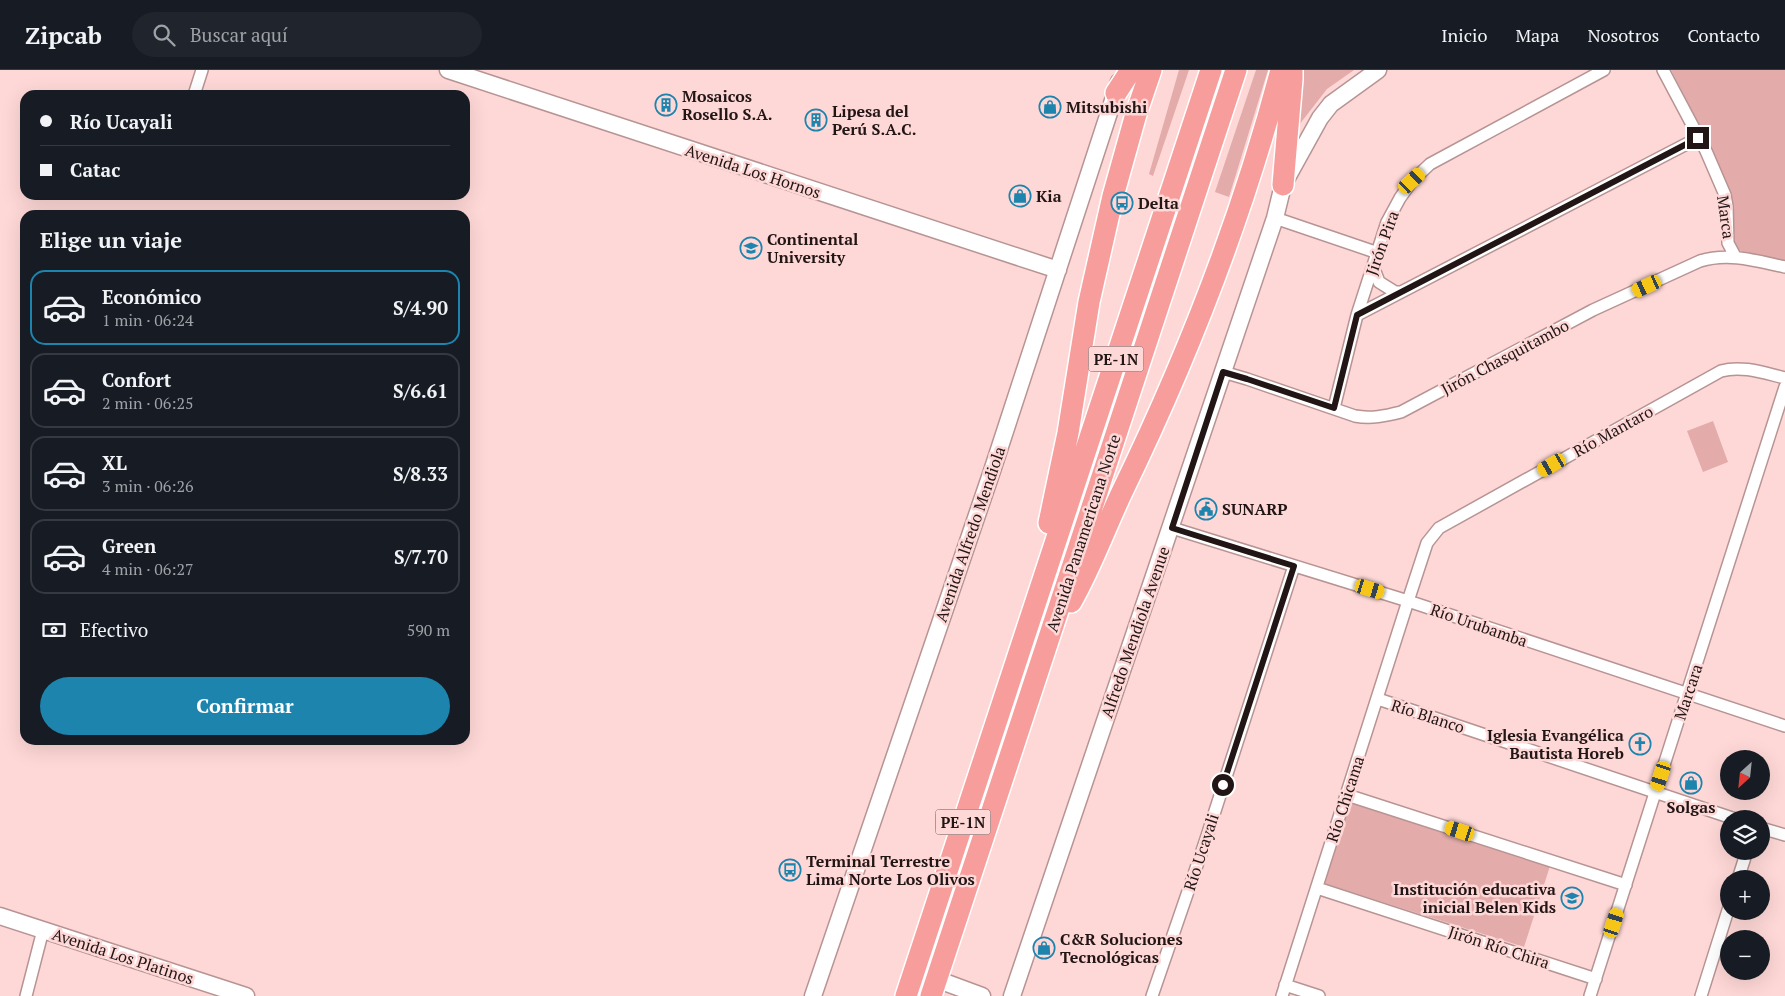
<!DOCTYPE html>
<html lang="es">
<head>
<meta charset="utf-8">
<style>
	:root { --surface:#171b24; --page:#20242c; --text:#f1f3f6; --muted:#9ea1a6; --line:#363941; --accent:#1c84ad }
	body { margin:0; font-family:"PT Serif",serif; background:var(--page); color:var(--text); height:100vh; display:flex; flex-direction:column; font-size:19px; white-space:nowrap }
	* { box-sizing:border-box; margin:0 }
	p { font-size:16px; color:var(--muted) }
	.icon { flex:none; width:28px; height:28px; fill:none; stroke:currentColor; stroke-width:2; stroke-linecap:round; stroke-linejoin:round }
	.map { position:relative; flex:1; overflow:hidden }
	.sheet { position:absolute; left:20px; top:140px; width:450px; height:535px; display:flex; flex-direction:column; background:var(--surface); border-radius:15px; box-shadow:0 5px 20px #0002 }
	.sheet>* { flex:none }
	.banner { position:absolute; left:20px; top:20px; width:450px; height:110px; border-radius:15px; box-shadow:0 5px 20px #0002; display:grid; align-content:center; height:110px; padding:0 20px; background:var(--surface) }
	.needle { width:32px; rotate:207deg }
	.tools { position:absolute; left:1720px; top:680px; display:grid; gap:10px }
	.tools a { display:grid; place-items:center; width:50px; height:50px; border-radius:50%; background:var(--surface); box-shadow:0 5px 20px #0002; font-size:25px }
	.end { position:absolute; width:22px; height:22px; margin:-11px; border:6px solid #221515; background:#fff; box-shadow:0 0 0 2px #fff }
	.from { border-radius:50% }
	.car { position:absolute; width:15px; height:30px; margin:-15px -8px; border-radius:6px; box-shadow:0 0 4px 1px #0007; background:linear-gradient(#f5c518 24%,#345 0 40%,#f5c518 0 76%,#345 0 86%,#f5c518 0) }
	.banner b { display:flex; align-items:center; gap:18px; height:48px; font-size:19px }
	.banner b+b { border-top:1px solid var(--line) }
	.banner i { width:12px; height:12px; background:var(--text) }
	ul { padding:0; list-style:none }
	li { display:flex; align-items:center; gap:15px; height:75px; margin:0 10px 8px; padding:0 10px; border:2px solid var(--line); border-radius:15px }
	li div { flex:1 }
	li b { display:block; font-size:19px }
	li em { font-style:normal; font-weight:700 }
	li.selected { border-color:var(--accent) }
	li>.icon { width:45px; height:45px; stroke-width:1.5 }
	h2 { padding:0 20px; font-size:22px; line-height:60px }
	.pay { display:flex; align-items:center; gap:12px; height:55px; padding:0 20px; font-size:19px }
	.pay p { margin-inline-start:auto }
	.cta { display:flex; gap:10px; margin-top:auto; padding:10px 20px }
	.cta a { flex:1; height:58px; border-radius:30px; background:var(--accent); color:#fff; font-size:20px; font-weight:700; line-height:58px; text-align:center }
	header { display:flex; align-items:center; gap:30px; box-sizing:border-box; height:70px; padding:0 25px; background:var(--surface); border-bottom:1px solid var(--line) }
	header strong { font-size:24px }
	nav { display:flex; gap:28px; margin-inline-start:auto; font-size:18px }
	.search { width:350px; height:45px; background:var(--page); display:flex; align-items:center; gap:12px; box-sizing:border-box; padding:0 18px; border-radius:28px; color:var(--muted); font-size:19px }
	.map>svg:first-child { display:block }
</style>
</head>
<body>
<header>
<strong>Zipcab</strong>
<div class="search"><svg class="icon" aria-label="search" viewBox="0 0 24 24"><circle cx="10" cy="10" r="6"/><path d="M15 15l6 6"/></svg>Buscar aquí</div>
<nav><a>Inicio</a><a>Mapa</a><a>Nosotros</a><a>Contacto</a></nav>
</header>
<div class="map">
<svg width="1785" height="926" viewBox="0 0 1785 926">
	<rect width="100%" height="100%" fill="#fed8d7"/>
	<path fill="#e3abaa" d="M1179 0H1189L1153 106 1149 104Z
		M1256 0H1268L1229 127 1215 122Z
		M1303 0H1354L1327 19 1299 55Z
		M1671 0H1785V191C1773 189 1746 187 1737 178 1729 169 1736 142 1732 129 1717 84 1692 42 1671 0Z
		M1713 351 1728 392 1703 402 1687 361Z
		M1349 731 1550 796 1524 877 1323 813Z"/>
	<g fill="none" stroke-linecap="round" stroke-linejoin="round">
		<g stroke="#b79493" stroke-width="14">
			<path id="street" d="M1663 0 1706 81 1725 125 1727 136 1728 173 1735 186
				M194 25 202 0
				M1275 148 1378 183
				M1373 196 1379 212 1395 222H1401
				M1357 245 1698 68
				M1223 302 1247 309 1355 346C1371 349 1385 346 1401 342L1593 240 1700 191C1729 182 1757 191 1785 197
				M1334 338 1357 245 1387 152 1400 128 1412 111 1430 94 1604 0
				M1172 458 1408 531 1785 656
				M1378 629 1735 749
				M1347 725 1626 815
				M1761 758 1785 765
				M1738 809 1747 781
				M1317 818 1596 909
				M1285 915 1319 926
				M26 926 43 860
				M1152 926 1205 772 1294 496
				M1282 926 1408 531 1427 473 1439 458 1721 301C1742 295 1764 303 1785 308
				M1590 926 1785 317
				M1701 926 1729 837"/>
		</g>
		<g stroke="#b79493" stroke-width="19">
			<path id="secondary" d="M448 0 1058 200
				M0 846 246 926
				M936 909 982 926
				M813 926 992 401 1119 12
				M1012 926 1275 148 1283 115 1320 48 1331 34 1378 0"/>
		</g>
		<g stroke="#fff" stroke-width="24">
			<path id="highway" d="M1116 23 1131 0
				M1283 115 1292 9V0
				M1049 453 1068 363 1089 232 1113 126 1136 44 1151 0
				M1071 532C1091 497 1105 458 1122 422 1189 284 1242 148 1281 0
				M906 926 1211 0
				M931 926 1236 0"/>
		</g>
		<use href="#street" stroke="#fff" stroke-width="11"/>
		<use href="#secondary" stroke="#fff" stroke-width="16"/>
		<use href="#highway" stroke="#f79d9c" stroke-width="21"/>
	</g>
	<g fill="none" stroke-linecap="round" stroke-linejoin="round">
		<path stroke="#221515" stroke-width="6" d="M1223 715 1294 496 1172 458 1223 302 1247 309 1334 338 1357 245 1698 68"/>
	</g>
	<defs>
		<g id="building-ring" transform="scale(1.125)"><circle r="9.5" fill="#fed8d7" stroke="#1c84ad" stroke-width="1.5"/><path d="M-4-6H4V6H1V3H-1V6H-4ZM-2.5-4.3h1.7v1.8h-1.7ZM.8-4.3h1.7v1.8H.8ZM-2.5-1h1.7V.8h-1.7ZM.8-1h1.7V.8H.8Z" fill="#1c84ad"/></g>
		<g id="shop-ring" transform="scale(1.125)"><circle r="9.5" fill="#fed8d7" stroke="#1c84ad" stroke-width="1.5"/><path d="M-5-2.5h2.3a2.7 3.5 0 0 1 5.4 0H5L5.5 6h-11ZM-1.5-2.5h3a1.5 2.3 0 0 0-3 0Z" fill="#1c84ad"/></g>
		<g id="bus-ring" transform="scale(1.125)"><circle r="9.5" fill="#fed8d7" stroke="#1c84ad" stroke-width="1.5"/><path d="M-5-6H5V4H4V6H2V4H-2V6H-4V4H-5ZM-3.5-4V0h7V-4ZM-3.5 1.2v1.5H-2V1.2ZM2 1.2v1.5H3.5V1.2Z" fill="#1c84ad"/></g>
		<g id="university-ring" transform="scale(1.125)"><circle r="9.5" fill="#fed8d7" stroke="#1c84ad" stroke-width="1.5"/><path d="M0-5L7-2L0 1L-7-2ZM-4 1L0 2.5L4 1V4Q0 6-4 4Z" fill="#1c84ad"/></g>
		<g id="civic-ring" transform="scale(1.125)"><circle r="9.5" fill="#fed8d7" stroke="#1c84ad" stroke-width="1.5"/><path d="M-.6-6.5H3V-4.5H.6V-3L4-1V1h2V6H-6V1h2V-1L-.6-3ZM-1.2 2.5V6h2.4V2.5Z" fill="#1c84ad"/></g>
		<g id="church-ring" transform="scale(1.125)"><circle r="9.5" fill="#fed8d7" stroke="#1c84ad" stroke-width="1.5"/><path d="M-1.2-6h2.4v3.5h3.3v2.4h-3.3V6h-2.4V-.1h-3.3v-2.4h3.3Z" fill="#1c84ad"/></g>
		<g id="school-ring" transform="scale(1.125)"><circle r="9.5" fill="#fed8d7" stroke="#1c84ad" stroke-width="1.5"/><path d="M0-5L7-2L0 1L-7-2ZM-4 1L0 2.5L4 1V4Q0 6-4 4Z" fill="#1c84ad"/></g>
	</defs>
	<g fill-rule="evenodd">
		<use href="#building-ring" x="666" y="35"/>
		<use href="#shop-ring" x="1050" y="37"/>
		<use href="#building-ring" x="816" y="50"/>
		<use href="#shop-ring" x="1020" y="126"/>
		<use href="#bus-ring" x="1122" y="133"/>
		<use href="#university-ring" x="751" y="178"/>
		<use href="#civic-ring" x="1206" y="439"/>
		<use href="#church-ring" x="1640" y="674"/>
		<use href="#shop-ring" x="1691" y="713"/>
		<use href="#bus-ring" x="790" y="800"/>
		<use href="#school-ring" x="1572" y="828"/>
		<use href="#shop-ring" x="1044" y="878"/>
	</g>
	<g text-anchor="middle" dominant-baseline="central" stroke-width="5" stroke-linejoin="round" paint-order="stroke">
		<g fill="#fed8d7" stroke="#64504f" stroke-width="1">
			<rect x="1088.5" y="276.5" width="55" height="25" rx="4"/>
			<rect x="935.5" y="739.5" width="55" height="25" rx="4"/>
		</g>
		<g font-size="15" font-weight="bold" fill="#221515">
			<text x="1116" y="289">PE-1N</text>
			<text x="963" y="752">PE-1N</text>
		</g>
		<g font-size="16" font-weight="bold" fill="#221515" stroke="#fed8d7" text-anchor="start">
			<text x="682" y="26">Mosaicos<tspan x="682" dy="18">Rosello S.A.</tspan></text>
			<text x="1066" y="37">Mitsubishi</text>
			<text x="832" y="41">Lipesa del<tspan x="832" dy="18">Perú S.A.C.</tspan></text>
			<text x="1036" y="126">Kia</text>
			<text x="1138" y="133">Delta</text>
			<text x="767" y="169">Continental<tspan x="767" dy="18">University</tspan></text>
			<text x="1222" y="439">SUNARP</text>
			<text x="1624" y="665" text-anchor="end">Iglesia Evangélica<tspan x="1624" dy="18">Bautista Horeb</tspan></text>
			<text x="1691" y="737" text-anchor="middle">Solgas</text>
			<text x="806" y="791">Terminal Terrestre<tspan x="806" dy="18">Lima Norte Los Olivos</tspan></text>
			<text x="1556" y="819" text-anchor="end">Institución educativa<tspan x="1556" dy="18">inicial Belen Kids</tspan></text>
			<text x="1060" y="869">C&amp;R Soluciones<tspan x="1060" dy="18">Tecnológicas</tspan></text>
		</g>
		<g font-size="16" fill="#221515" stroke="#fed8d7">
			<text transform="translate(753 101) rotate(18)">Avenida Los Hornos</text>
			<text transform="translate(1726 147) rotate(82)">Marca</text>
			<text transform="translate(1382 173) rotate(-70)">Jirón Pira</text>
			<text transform="translate(1505 287) rotate(-28)">Jirón Chasquitambo</text>
			<text transform="translate(1613 361) rotate(-29)">Río Mantaro</text>
			<text transform="translate(1083 463) rotate(-72)">Avenida Panamericana Norte</text>
			<text transform="translate(970 464) rotate(-71)">Avenida Alfredo Mendiola</text>
			<text transform="translate(1479 555) rotate(19)">Río Urubamba</text>
			<text transform="translate(1135 562) rotate(-71)">Alfredo Mendiola Avenue</text>
			<text transform="translate(1688 622) rotate(-72)">Marcara</text>
			<text transform="translate(1428 646) rotate(18)">Río Blanco</text>
			<text transform="translate(1345 729) rotate(-72)">Río Chicama</text>
			<text transform="translate(1201 782) rotate(-72)">Río Ucayali</text>
			<text transform="translate(1499 877) rotate(18)">Jirón Río Chira</text>
			<text transform="translate(123 886) rotate(18)">Avenida Los Platinos</text>
		</g>
	</g>
</svg>
<div class="tools">
<a><svg class="needle" viewBox="-14 -14 28 28"><path d="M0-13l5 13h-10z" fill="#e53935"/><path d="M0 13l5-13h-10z" fill="#9ea1a6"/></svg></a>
<a><svg class="icon" aria-label="layers" viewBox="0 0 24 24"><path d="M12 4l9 5-9 5-9-5zM3 14l9 5 9-5"/></svg></a>
<a>+</a>
<a>−</a>
</div>
<i class="end from" style="left:1223px;top:715px"></i>
<i class="end" style="left:1698px;top:68px"></i>
<i class="car" style="left:1412px;top:111px;rotate:47deg"></i>
<i class="car" style="left:1647px;top:216px;rotate:245deg"></i>
<i class="car" style="left:1552px;top:395px;rotate:240deg"></i>
<i class="car" style="left:1370px;top:519px;rotate:107deg"></i>
<i class="car" style="left:1661px;top:706px;rotate:198deg"></i>
<i class="car" style="left:1460px;top:761px;rotate:288deg"></i>
<i class="car" style="left:1614px;top:853px;rotate:18deg"></i>
<div class="banner">
<b><i class="from"></i>Río Ucayali</b>
<b><i></i>Catac</b>
</div>
<section class="sheet">
<h2>Elige un viaje</h2>
<ul>
<li class="selected"><svg class="icon" aria-label="car" viewBox="0 0 24 24"><path d="M5 17H2v-5l4-1 3-4h7l3 4 3 1v5h-3M9 17h6M6 11h13"/><circle cx="7" cy="17" r="2"/><circle cx="17" cy="17" r="2"/></svg><div><b>Económico</b><p>1 min · 06:24</p></div><em>S/4.90</em></li>
<li><svg class="icon" aria-label="car" viewBox="0 0 24 24"><path d="M5 17H2v-5l4-1 3-4h7l3 4 3 1v5h-3M9 17h6M6 11h13"/><circle cx="7" cy="17" r="2"/><circle cx="17" cy="17" r="2"/></svg><div><b>Confort</b><p>2 min · 06:25</p></div><em>S/6.61</em></li>
<li><svg class="icon" aria-label="car" viewBox="0 0 24 24"><path d="M5 17H2v-5l4-1 3-4h7l3 4 3 1v5h-3M9 17h6M6 11h13"/><circle cx="7" cy="17" r="2"/><circle cx="17" cy="17" r="2"/></svg><div><b>XL</b><p>3 min · 06:26</p></div><em>S/8.33</em></li>
<li><svg class="icon" aria-label="car" viewBox="0 0 24 24"><path d="M5 17H2v-5l4-1 3-4h7l3 4 3 1v5h-3M9 17h6M6 11h13"/><circle cx="7" cy="17" r="2"/><circle cx="17" cy="17" r="2"/></svg><div><b>Green</b><p>4 min · 06:27</p></div><em>S/7.70</em></li>
</ul>
<div class="pay"><svg class="icon" aria-label="cash" viewBox="0 0 24 24"><path d="M3 7h18v10H3z"/><circle cx="12" cy="12" r="2"/></svg>Efectivo<p>590 m</p></div>
<div class="cta"><a>Confirmar</a></div>
</section>
</div>
</body>
</html>
